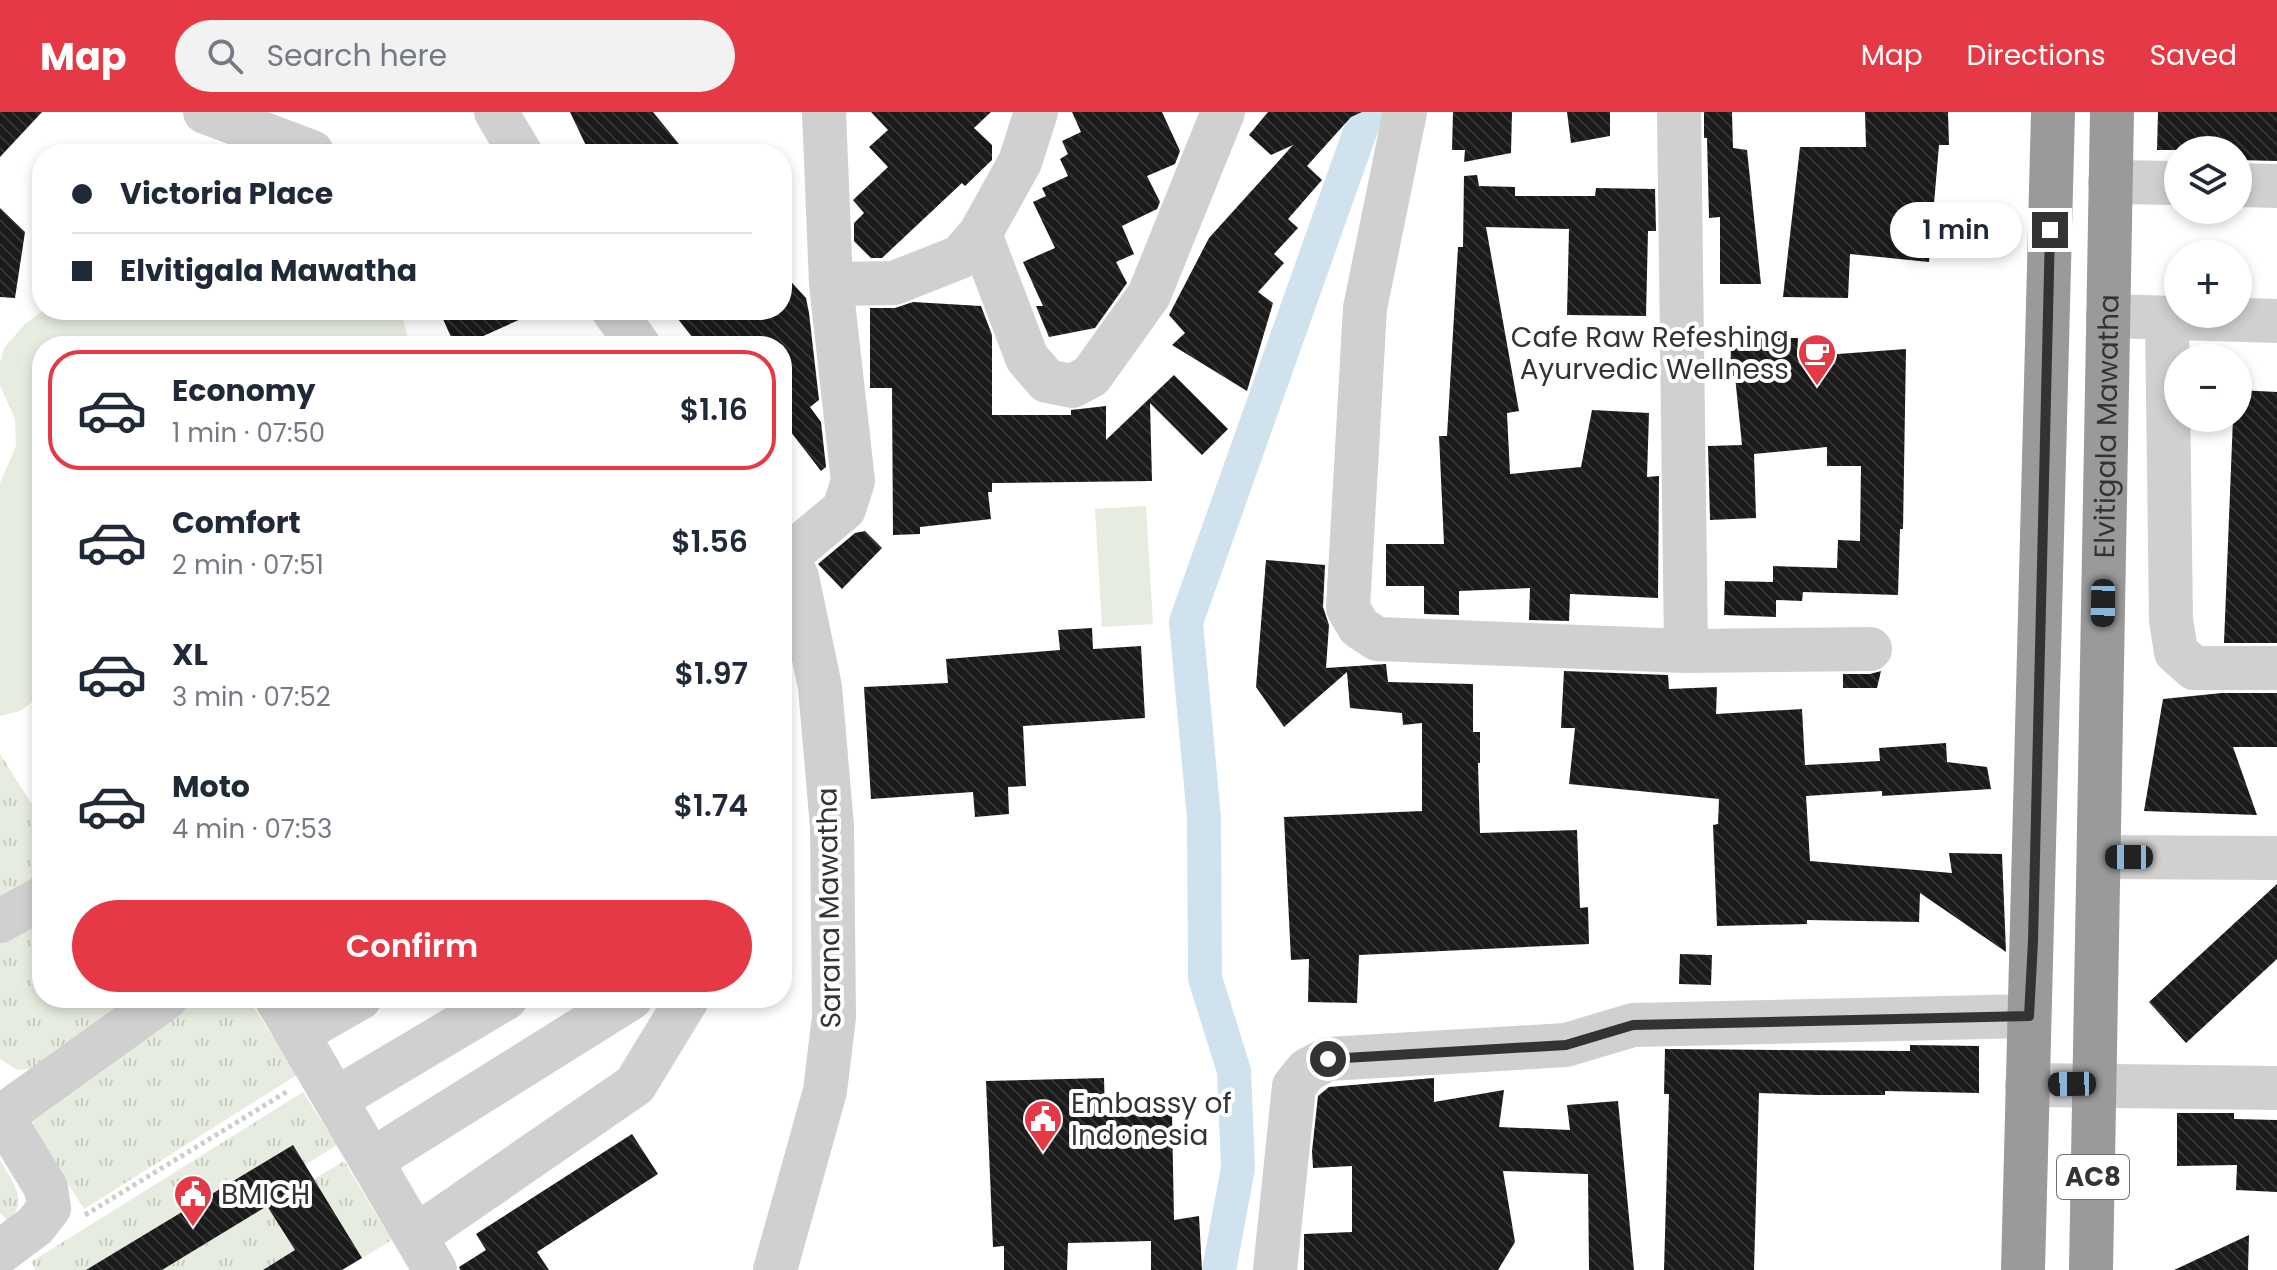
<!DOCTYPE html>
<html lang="en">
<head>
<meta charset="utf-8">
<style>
	:root { --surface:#fff; --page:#f2f2f3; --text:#1f2937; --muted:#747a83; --line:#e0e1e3; --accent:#e63946 }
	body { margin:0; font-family:Poppins,sans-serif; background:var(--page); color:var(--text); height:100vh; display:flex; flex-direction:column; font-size:30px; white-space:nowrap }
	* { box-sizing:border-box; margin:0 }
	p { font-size:26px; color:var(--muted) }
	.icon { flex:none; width:44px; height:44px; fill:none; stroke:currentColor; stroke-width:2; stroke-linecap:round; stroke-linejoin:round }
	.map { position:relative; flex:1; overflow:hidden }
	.panel { position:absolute; left:32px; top:224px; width:760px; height:672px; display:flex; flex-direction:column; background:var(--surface); border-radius:32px; box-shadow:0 4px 12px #0003 }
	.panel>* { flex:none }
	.top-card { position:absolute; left:32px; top:32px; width:760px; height:176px; border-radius:32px; box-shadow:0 4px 12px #0003; display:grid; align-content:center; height:176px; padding:0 40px; background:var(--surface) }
	.buttons { position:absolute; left:2164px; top:24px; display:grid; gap:16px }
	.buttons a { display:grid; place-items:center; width:88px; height:88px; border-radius:50%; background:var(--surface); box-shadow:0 4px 12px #0003; font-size:40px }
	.end { position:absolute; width:36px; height:36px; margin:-18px; border:10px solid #333; background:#fff; box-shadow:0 0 0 4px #fff }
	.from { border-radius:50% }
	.bubble { position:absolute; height:56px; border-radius:28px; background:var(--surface); box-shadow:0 4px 12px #0003; font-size:26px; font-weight:600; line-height:56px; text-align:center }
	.car { position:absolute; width:24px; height:48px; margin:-24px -12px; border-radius:10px; box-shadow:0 0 6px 2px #0007; background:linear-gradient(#222 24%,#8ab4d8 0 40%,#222 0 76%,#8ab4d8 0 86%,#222 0) }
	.top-card b { display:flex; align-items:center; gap:28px; height:76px; font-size:30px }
	.top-card b+b { border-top:2px solid var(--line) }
	.top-card i { width:20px; height:20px; background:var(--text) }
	ul { padding:14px 0 0; list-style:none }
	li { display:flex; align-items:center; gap:24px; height:120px; margin:0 16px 12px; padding:0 24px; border:4px solid transparent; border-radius:32px }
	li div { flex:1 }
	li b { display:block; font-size:30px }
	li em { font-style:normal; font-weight:600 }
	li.selected { border-color:var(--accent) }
	li>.icon { width:72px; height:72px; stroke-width:1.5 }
	.action { display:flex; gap:16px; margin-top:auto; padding:16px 40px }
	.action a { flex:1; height:92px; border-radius:48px; background:var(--accent); color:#fff; font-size:32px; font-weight:600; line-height:92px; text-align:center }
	header { display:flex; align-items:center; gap:48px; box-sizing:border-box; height:112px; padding:0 40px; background:var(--accent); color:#fff }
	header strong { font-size:38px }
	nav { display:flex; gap:44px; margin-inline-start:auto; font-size:28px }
	.search { width:560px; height:72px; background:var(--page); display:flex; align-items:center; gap:20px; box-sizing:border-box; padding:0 28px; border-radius:44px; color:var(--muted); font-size:30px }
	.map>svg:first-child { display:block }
</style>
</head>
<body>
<header>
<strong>Map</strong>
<div class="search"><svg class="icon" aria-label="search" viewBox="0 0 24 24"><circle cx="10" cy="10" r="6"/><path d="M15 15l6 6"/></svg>Search here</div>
<nav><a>Map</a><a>Directions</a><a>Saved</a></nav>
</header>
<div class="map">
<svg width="2277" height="1158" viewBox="0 0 2277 1158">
	<defs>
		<pattern id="grass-tufts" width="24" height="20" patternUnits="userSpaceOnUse" patternTransform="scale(2)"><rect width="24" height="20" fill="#e6ecdf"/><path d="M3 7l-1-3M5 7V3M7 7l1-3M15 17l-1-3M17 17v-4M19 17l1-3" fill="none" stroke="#c6cbc0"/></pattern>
		<pattern id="building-back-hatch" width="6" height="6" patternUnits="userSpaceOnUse" patternTransform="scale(2)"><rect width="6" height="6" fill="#1a1a1a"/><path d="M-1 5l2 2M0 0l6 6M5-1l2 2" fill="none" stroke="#333"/></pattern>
	</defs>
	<rect width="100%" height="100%" fill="#fff"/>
	<path fill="url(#grass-tufts)" d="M0 642 42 708V770L0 793Z
		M42 805V886H138L35 956 17 958 0 947V827Z
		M190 886H248L297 963 84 1097 33 1017 32 1003 40 987Z
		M303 980 337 1033 305 1053 86 1158H36L31 1150Z
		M0 1048C12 1069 30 1089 8 1109L0 1101Z
		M344 1049 392 1128 362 1146 314 1067Z
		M267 1094 295 1138 263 1158H162Z"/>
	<path fill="#e6ecdf" d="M44 198H401L410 234H243L241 226 223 234H42V583L20 599 0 604V371L16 334 15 307 0 274V251L4 236 25 212Z
		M1146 394 1153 512 1102 515 1095 397Z"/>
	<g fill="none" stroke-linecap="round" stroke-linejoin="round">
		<path stroke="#cfe2ee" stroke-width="34" d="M1219 1158 1238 1056 1234 959 1205 866 1204 706 1186 510 1367 0"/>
	</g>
	<path fill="url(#building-back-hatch)" d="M0 0H42L0 45Z
		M570 0H653L687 42H590Z
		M871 0H991L974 16 992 33V48L965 74 962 71 882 146H871L854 129V111L864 101 853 88 888 55 869 35 888 18Z
		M1072 0H1162L1180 39 1175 52 1147 64 1160 90 1157 97 1122 114 1134 142 1116 150 1127 171 1095 216 1049 225 1036 194H1043L1023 150 1055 136 1033 90 1046 84 1042 76 1068 64 1060 47 1068 42 1062 29 1081 20Z
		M1268 0H1362L1351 5 1307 54 1322 68 1288 107 1298 116 1274 142 1284 151 1258 180 1273 191 1247 279 1172 233 1185 221 1169 203 1209 126 1293 33 1271 43 1249 23Z
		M1453 0H1512L1511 41 1464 50 1465 38H1452Z
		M1567 0H1610V24L1571 31Z
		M1704 0H1732L1733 36 1747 38 1761 172H1720V105L1709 106 1707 26H1704Z
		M1865 0H1948L1949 33H1939L1929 150 1850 142 1848 186 1783 185 1800 35H1866Z
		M2158 0H2277V49L2238 48V38H2157Z
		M1477 63 1479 74 1515 75V84H1595L1596 76 1655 77 1656 119H1648L1646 204 1567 203 1569 117 1486 115 1519 299 1507 301 1510 362 1581 355 1592 298 1649 301 1647 365 1659 364 1658 486 1570 482 1569 509 1529 508 1530 476 1459 479V503L1424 502V474H1386V432H1444L1439 324H1447L1458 135H1463L1464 64Z
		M0 96 25 120 15 186 0 185Z
		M782 160 806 186 809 201 819 288 810 295 821 310 826 355 821 359 787 315 782 319V234H699L671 198H782Z
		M913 190 981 194 992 223V303H1071V298L1106 294V328L1174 263 1228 317 1202 343 1150 291 1152 369 992 371V380H988L991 407 920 415V422L893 423 892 276H870V196H895Z
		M439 198H541L461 234H455Z
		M1754 226H1798L1797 245 1906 237 1903 417H1900L1898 483 1803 480 1802 489 1776 488V505L1724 503 1725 469 1773 470V454L1837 456 1838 428 1860 429 1861 354H1827V335L1754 342 1756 406 1710 408 1708 334 1742 333 1735 264H1730L1731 236H1754Z
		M2238 278 2277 280V531H2224L2233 306H2238Z
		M865 419 882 436 842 477 818 452 855 421Z
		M1266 448 1325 453 1323 495 1329 513 1326 556 1386 552 1388 570 1473 572V620H1480V651H1478L1480 721 1577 718 1580 796 1588 795 1589 832 1359 843 1357 891 1308 890 1309 847 1291 848 1284 705 1422 699V611L1403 613 1402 601 1350 596 1347 560 1284 615 1256 575Z
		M1092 516 1093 537 1141 534 1145 606 1023 614 1026 674 1008 675 1009 702 975 705 973 680 871 687 864 575 948 571 946 547 1060 538 1058 518Z
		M1564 559 1668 563 1669 577 1717 575 1716 602 1802 597 1805 653 1880 649 1879 636 1946 631 1947 650 1987 655 1991 677 1882 684V679L1806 684 1810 749 1952 761 1949 741 2002 742 2006 840 1920 781 1919 810 1807 808V812L1717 814 1713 713 1718 712 1719 687 1569 672 1575 616H1561Z
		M1881 559 1877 576H1843V562H1870Z
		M2222 581H2277V635H2233L2257 703 2144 699 2163 587Z
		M2277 772V847L2186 931 2149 890Z
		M1680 842 1712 843 1711 873 1679 872Z
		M1910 933 1979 934V981L1885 979V983H1818L1759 981 1754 1158H1664L1669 982H1664L1665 937 1910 939Z
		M1104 966 1105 1003 1172 1002 1174 1108 1199 1104 1202 1158H1151V1129L1068 1131 1067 1158H1004V1134L993 1135 986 969Z
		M1434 966V990L1504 978 1499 1015 1570 1018 1567 993 1618 989 1634 1158H1589L1588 1062 1503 1059 1515 1130 1498 1158H1304V1122L1352 1120V1054L1313 1056 1312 1039 1318 984 1329 975Z
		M2177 1001H2234V1007L2277 1008V1080L2236 1078 2237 1053 2177 1054Z
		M632 1022 658 1062 537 1140 549 1158H460L459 1155 486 1138 476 1122Z
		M293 1033 362 1146 342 1158H263L295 1138 267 1094 162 1158H86Z
		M2249 1123 2248 1158H2174Z"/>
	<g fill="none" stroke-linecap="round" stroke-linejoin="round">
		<path stroke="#cdcdcd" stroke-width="5" stroke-dasharray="4 4" stroke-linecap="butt" d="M85 1103 288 979"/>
		<path stroke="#d0d0d0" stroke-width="44" d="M205 0 312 40
			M496 0 521 42
			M1405 0 1365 196 1348 496 1359 515 1377 527 1686 539 1870 537
			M1679 0 1686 539
			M2110 70 2178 71
			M2238 73 2277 74
			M980 122 1027 246 1047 269 1072 274 1091 264 1149 183 1223 0
			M831 172 894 171 960 145 980 122 1020 50 1036 0
			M613 198 639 234
			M2108 204 2277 209
			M2167 206 2171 508 2176 540 2194 556H2277
			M788 444 844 397 853 369 831 172 824 0
			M2099 745 2277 746
			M0 809 42 786
			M276 886 435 1158
			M297 922 360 886
			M2027 973 2277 976
			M336 987 506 886
			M0 1001 46 1076 49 1096 35 1114 0 1140
			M2 1004 166 886
			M372 1048 631 886
			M416 1124 635 973 688 886
			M775 1158 825 979 834 905 832 715 820 575 797 465 782 432
			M1275 1158 1294 974 1307 958 1328 947 1566 933 1633 913 2029 904"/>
		<g stroke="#9a9a9a" stroke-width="44">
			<path d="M2023 1158 2053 0"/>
			<path id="s1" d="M2091 1158 2112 0"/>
		</g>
	</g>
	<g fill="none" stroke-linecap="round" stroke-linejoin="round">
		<path stroke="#333" stroke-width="10" d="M1328 947 1566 933 1633 913 2029 904 2033 829 2050 118"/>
	</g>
	<defs>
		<g id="cafe-pin" transform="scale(2)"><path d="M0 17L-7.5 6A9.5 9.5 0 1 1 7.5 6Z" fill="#e63946" stroke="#fff"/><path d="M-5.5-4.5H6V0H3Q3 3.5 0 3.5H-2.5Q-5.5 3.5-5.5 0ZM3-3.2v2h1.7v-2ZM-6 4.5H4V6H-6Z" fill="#fff"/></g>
		<g id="civic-pin" transform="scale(2)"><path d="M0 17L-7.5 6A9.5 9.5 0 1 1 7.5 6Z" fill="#e63946" stroke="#fff"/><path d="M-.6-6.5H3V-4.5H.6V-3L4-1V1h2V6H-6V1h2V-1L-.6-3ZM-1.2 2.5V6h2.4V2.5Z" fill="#fff"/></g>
	</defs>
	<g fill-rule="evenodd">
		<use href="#cafe-pin" x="1817" y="241"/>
		<use href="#civic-pin" x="1043" y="1007"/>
		<use href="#civic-pin" x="193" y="1082"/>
	</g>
	<g text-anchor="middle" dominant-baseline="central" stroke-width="8" stroke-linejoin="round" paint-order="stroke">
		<rect fill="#fff" stroke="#707070" stroke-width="2" x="2057" y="1043" width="72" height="44" rx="6"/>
		<g font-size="26" font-weight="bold" fill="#333">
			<text x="2093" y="1065">AC8</text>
		</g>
		<g font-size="28" fill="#333" stroke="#fff" text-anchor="start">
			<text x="1789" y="225" text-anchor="end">Cafe Raw Refeshing<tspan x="1789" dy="32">Ayurvedic Wellness</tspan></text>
			<text x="1071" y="991">Embassy of<tspan x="1071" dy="32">Indonesia</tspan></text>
			<text x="221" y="1082">BMICH</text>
		</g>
		<g font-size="28" fill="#333" stroke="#fff">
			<text stroke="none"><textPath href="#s1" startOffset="844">Elvitigala Mawatha</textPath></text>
			<text transform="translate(829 796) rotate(-91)">Sarana Mawatha</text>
		</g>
	</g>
</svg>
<div class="buttons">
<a><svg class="icon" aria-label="layers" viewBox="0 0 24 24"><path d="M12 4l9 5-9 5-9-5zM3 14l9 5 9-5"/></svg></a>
<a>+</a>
<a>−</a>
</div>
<i class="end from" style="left:1328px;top:947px"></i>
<i class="end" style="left:2050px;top:118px"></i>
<div class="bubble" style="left:1890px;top:90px;width:132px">1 min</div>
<i class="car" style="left:2103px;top:491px;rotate:181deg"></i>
<i class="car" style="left:2129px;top:745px;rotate:270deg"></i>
<i class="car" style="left:2072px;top:972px;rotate:269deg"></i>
<div class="top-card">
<b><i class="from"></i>Victoria Place</b>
<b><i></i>Elvitigala Mawatha</b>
</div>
<section class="panel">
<ul>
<li class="selected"><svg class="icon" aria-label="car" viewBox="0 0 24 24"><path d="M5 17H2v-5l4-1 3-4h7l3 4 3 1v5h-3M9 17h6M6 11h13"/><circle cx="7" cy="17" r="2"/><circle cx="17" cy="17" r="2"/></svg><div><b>Economy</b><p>1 min · 07:50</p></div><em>$1.16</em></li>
<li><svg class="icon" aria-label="car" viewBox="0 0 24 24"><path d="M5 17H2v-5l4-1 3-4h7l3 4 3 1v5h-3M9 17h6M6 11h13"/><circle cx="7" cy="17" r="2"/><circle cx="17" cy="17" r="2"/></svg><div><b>Comfort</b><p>2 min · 07:51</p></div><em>$1.56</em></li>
<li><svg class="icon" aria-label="car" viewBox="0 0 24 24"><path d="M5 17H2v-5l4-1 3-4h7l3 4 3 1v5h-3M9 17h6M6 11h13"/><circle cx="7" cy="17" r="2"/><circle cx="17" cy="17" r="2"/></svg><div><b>XL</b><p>3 min · 07:52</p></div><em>$1.97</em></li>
<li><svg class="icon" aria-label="car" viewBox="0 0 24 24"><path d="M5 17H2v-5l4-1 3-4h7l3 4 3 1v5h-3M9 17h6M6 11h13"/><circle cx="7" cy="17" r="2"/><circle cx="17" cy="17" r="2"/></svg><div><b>Moto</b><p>4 min · 07:53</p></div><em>$1.74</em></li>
</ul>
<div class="action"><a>Confirm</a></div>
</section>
</div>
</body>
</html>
